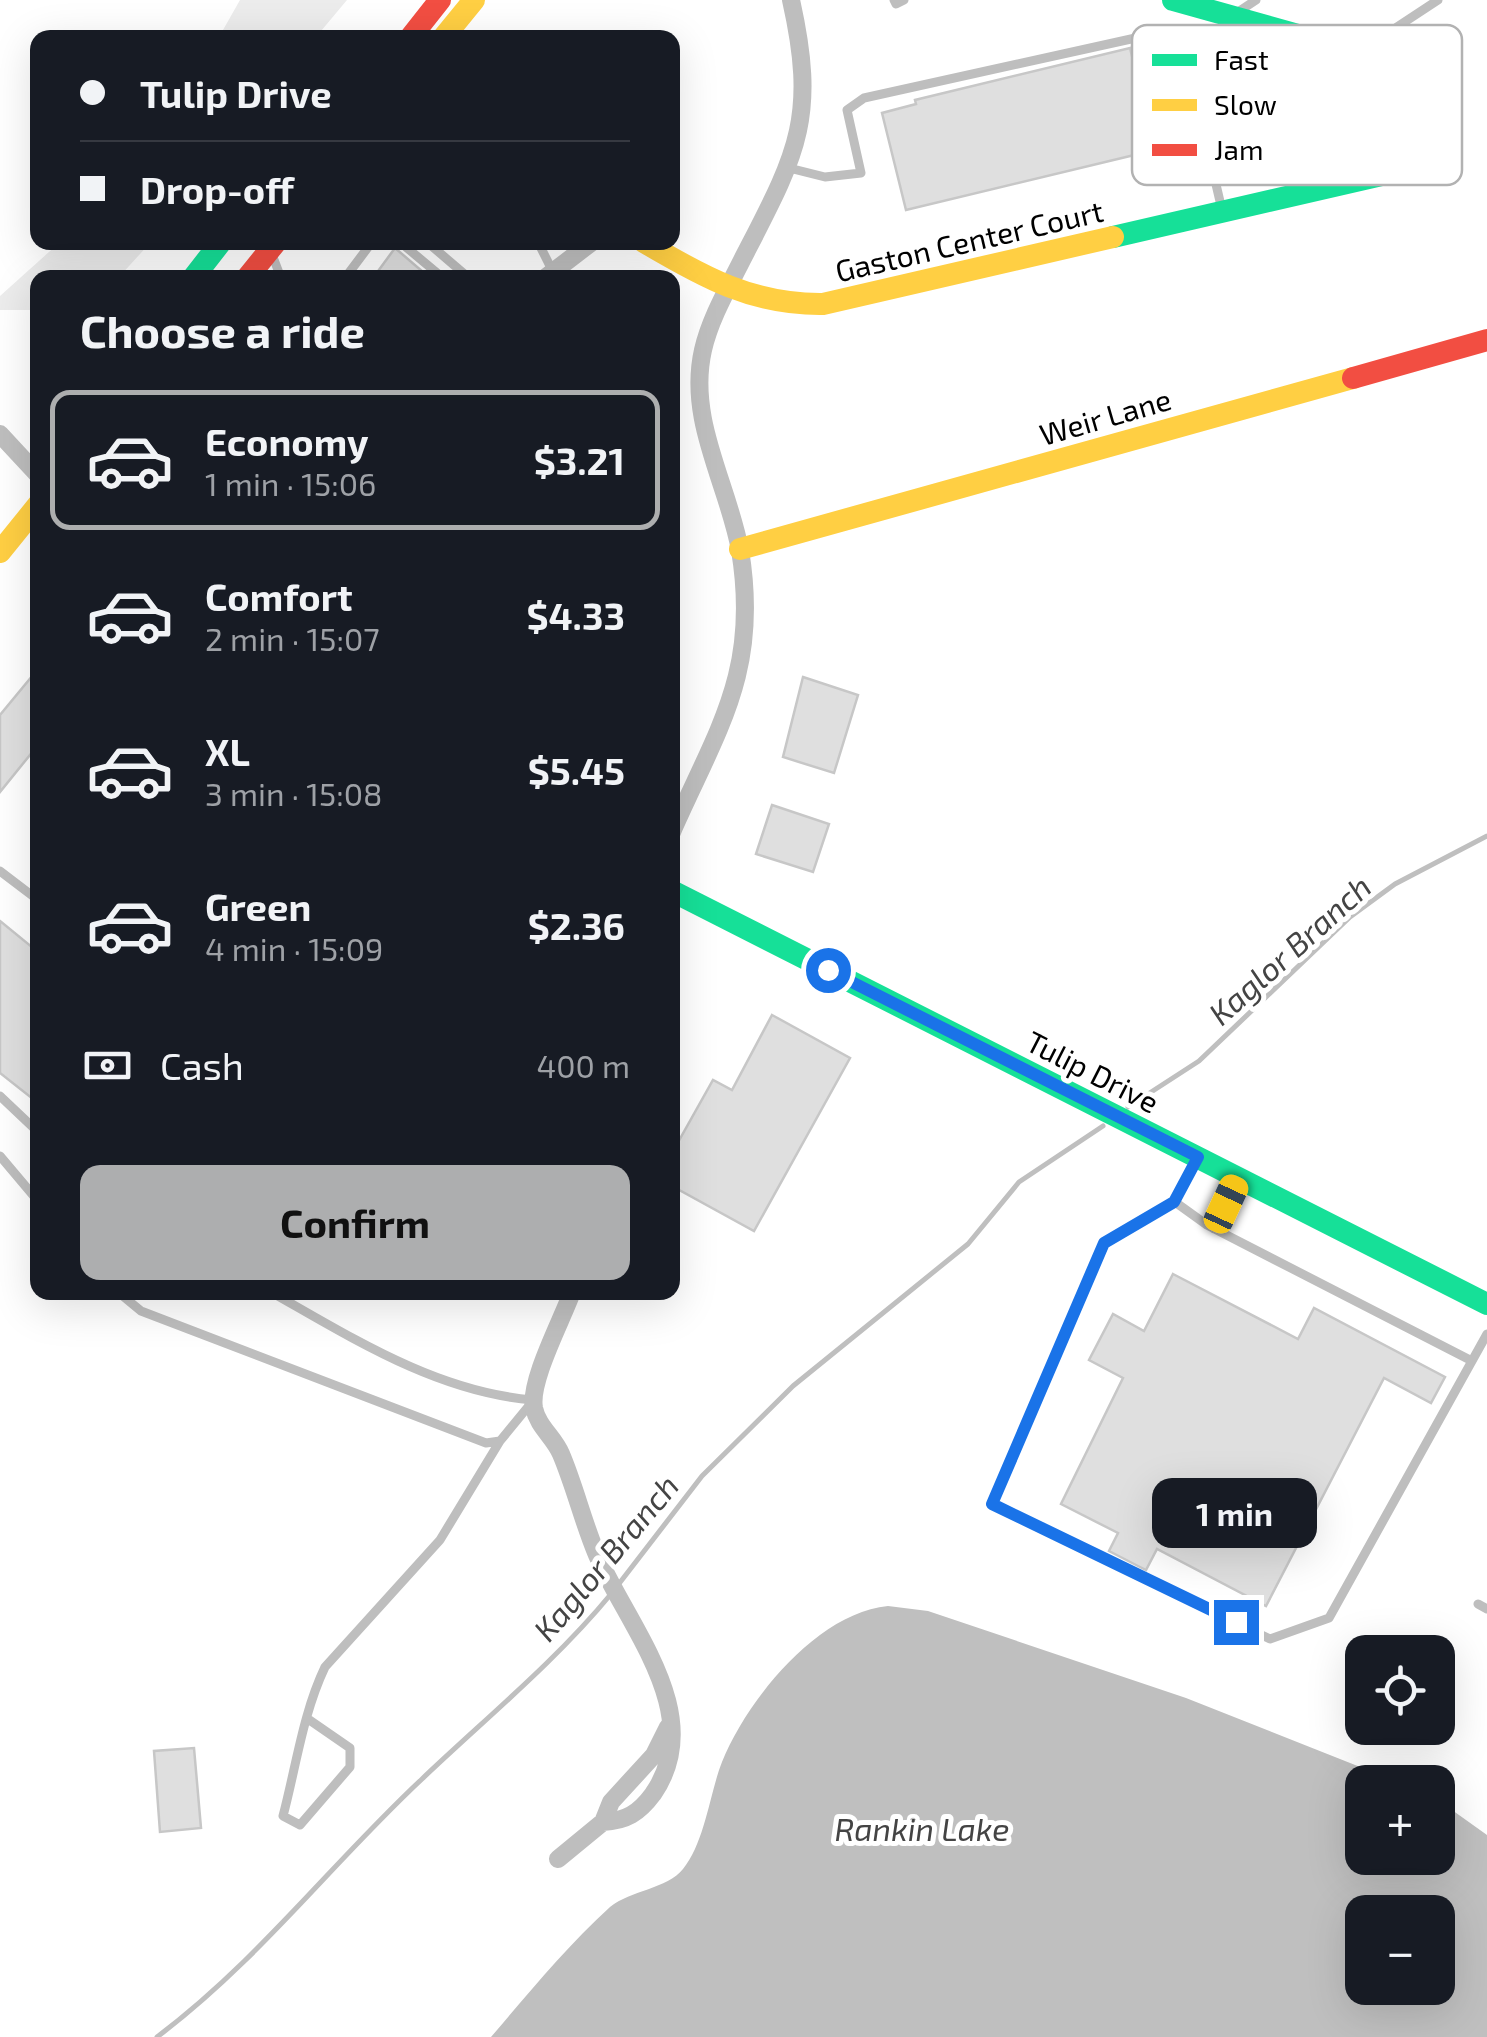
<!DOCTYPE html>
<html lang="en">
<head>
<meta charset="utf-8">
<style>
	:root { --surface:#171b24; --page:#242831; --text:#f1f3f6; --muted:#9ea1a6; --line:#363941; --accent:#adaeaf }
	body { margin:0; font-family:"Exo 2",sans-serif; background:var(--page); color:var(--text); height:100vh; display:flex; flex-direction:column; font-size:38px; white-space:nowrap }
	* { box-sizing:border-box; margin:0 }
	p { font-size:32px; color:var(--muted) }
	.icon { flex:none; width:55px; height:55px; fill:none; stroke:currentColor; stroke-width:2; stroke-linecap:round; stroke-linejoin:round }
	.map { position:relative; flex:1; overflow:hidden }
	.details { position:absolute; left:30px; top:270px; width:650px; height:1030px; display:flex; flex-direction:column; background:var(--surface); border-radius:20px; box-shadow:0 10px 40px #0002 }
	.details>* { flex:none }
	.hud { position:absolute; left:30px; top:30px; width:650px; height:220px; border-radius:20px; box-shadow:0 10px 40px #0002; display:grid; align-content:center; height:220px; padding:0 50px; background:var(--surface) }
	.fabs { position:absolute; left:1345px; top:1635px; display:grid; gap:20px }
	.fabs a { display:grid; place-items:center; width:110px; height:110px; border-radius:20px; background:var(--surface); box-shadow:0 10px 40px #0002; font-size:50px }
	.end { position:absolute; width:45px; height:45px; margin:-22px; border:12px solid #1a73e8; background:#fff; box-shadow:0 0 0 5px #fff }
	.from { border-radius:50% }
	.bubble { position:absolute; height:70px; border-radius:20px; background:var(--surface); box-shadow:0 10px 40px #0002; font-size:32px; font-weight:700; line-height:70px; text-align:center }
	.car { position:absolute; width:30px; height:60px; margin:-30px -15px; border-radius:12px; box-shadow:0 0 8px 2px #0007; background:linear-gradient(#f5c518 24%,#345 0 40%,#f5c518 0 76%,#345 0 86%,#f5c518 0) }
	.hud b { display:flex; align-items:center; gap:35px; height:95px; font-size:38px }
	.hud b+b { border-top:2px solid var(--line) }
	.hud i { width:25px; height:25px; background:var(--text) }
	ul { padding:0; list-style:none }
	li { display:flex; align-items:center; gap:30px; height:140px; margin:0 20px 15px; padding:0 30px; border:5px solid transparent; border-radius:20px }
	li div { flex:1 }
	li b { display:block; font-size:38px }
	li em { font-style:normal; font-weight:700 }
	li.current { border-color:var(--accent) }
	li>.icon { width:90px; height:90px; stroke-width:1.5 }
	h2 { padding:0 50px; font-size:45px; line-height:120px }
	.pay { display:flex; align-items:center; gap:25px; height:110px; padding:0 50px; font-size:38px }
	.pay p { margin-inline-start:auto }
	.button { display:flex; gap:20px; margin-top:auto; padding:20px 50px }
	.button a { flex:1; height:115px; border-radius:20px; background:var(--accent); color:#111; font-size:40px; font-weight:700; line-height:115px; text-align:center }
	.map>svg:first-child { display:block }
</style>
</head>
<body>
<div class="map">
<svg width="1487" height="2037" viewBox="0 0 1487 2037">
	<rect width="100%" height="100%" fill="#fff"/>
	<path fill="#ececec" d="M240 0H347L316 37H219Z
		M59 243V242L150 243 119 277 38 278 37 329 32 310H0V296Z"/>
	<path fill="#bfbfbf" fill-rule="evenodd" d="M888 1606 928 1611 1186 1698 1398 1782H1362V1858H1438V1800L1487 1835V2037H491C528 1994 566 1947 610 1907 631 1890 667 1889 683 1869 705 1842 710 1792 722 1762 747 1700 817 1613 888 1606ZM1362 1912H1438V1988H1362Z"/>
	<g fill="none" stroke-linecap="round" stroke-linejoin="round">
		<path stroke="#bfbfbf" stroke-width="5" d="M1128 1107 1199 1061 1350 917 1395 884 1487 836
			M618 1585 702 1476 793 1386 968 1244 1019 1182 1103 1126
			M157 2037C258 1961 331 1864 422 1779 485 1719 555 1662 611 1594"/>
	</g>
	<path fill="#dfdfdf" stroke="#c7c7c7" stroke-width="2.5" d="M1130 48 1155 150 906 210 882 113 916 104 915 100Z
		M395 248 430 278H373Z
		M38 669V745L0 792V715Z
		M803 677 858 695 834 773 783 757Z
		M772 805 829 824 813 872 756 854Z
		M0 921 38 952V1103L0 1073Z
		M772 1015 850 1058 754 1231 672 1186V1153L713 1080 732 1090Z
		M1173 1274 1298 1339 1314 1308 1445 1377 1431 1403 1384 1378 1266 1606 1157 1549 1146 1570 1138 1566 1109 1551 1118 1533 1061 1504 1123 1378 1089 1360 1113 1314 1144 1331Z
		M194 1748 201 1828 160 1832 154 1751Z"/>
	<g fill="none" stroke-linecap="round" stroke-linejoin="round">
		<path stroke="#bebebe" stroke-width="9" d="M894 0 896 4 904 0
			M1238 12 1256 0
			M1375 52 1397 27 1438 0
			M789 168 825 177 861 173 847 110 864 98 1140 37 1162 39 1185 52 1222 210
			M400 242 443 278
			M427 242 469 278
			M538 242 553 272
			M273 257 281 278
			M345 278 372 242
			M0 871 38 900
			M0 1096 38 1132
			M0 1156 38 1201
			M1197 1159 1175 1202 1105 1243 991 1504 1270 1639 1329 1618 1487 1334
			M1175 1202 1207 1225 1472 1361
			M1214 1229 1237 1180
			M118 1292 141 1311 486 1443 500 1441 532 1402
			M271 1292C354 1339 437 1392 533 1400
			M1478 1604 1487 1609
			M308 1719 350 1748V1767L300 1825 283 1816C296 1767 303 1713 325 1667L440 1540 500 1441"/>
		<path stroke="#bebebe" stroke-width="18" d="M545 278 592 242
			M0 434 38 475
			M672 832C718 728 760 671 740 550 728 484 687 420 703 350 710 319 728 288 742 260 796 155 818 120 791 0
			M572 1292C562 1320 529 1381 534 1408 538 1427 554 1437 561 1454 575 1487 583 1522 597 1555 628 1627 708 1715 653 1794 639 1813 626 1821 603 1822
			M558 1859 603 1822 611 1802 654 1755 668 1727"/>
		<path stroke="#16e098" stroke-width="22" d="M1113 237 1386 174C1426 142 1446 103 1402 64L1173 0
			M193 278 221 242
			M672 891 1487 1304"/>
		<path stroke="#ffcf43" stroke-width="22" d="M443 38 474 0
			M644 242C703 277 753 305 823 304L1113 237
			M740 549 1353 378
			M0 552 38 505"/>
		<path stroke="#f24e42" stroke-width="22" d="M410 38 440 0
			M247 278 276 242
			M1353 378 1487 340"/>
	</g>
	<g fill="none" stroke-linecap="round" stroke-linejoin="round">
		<path stroke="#1a73e8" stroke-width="12" d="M828 970 1198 1157 1174 1202 1104 1243 992 1504 1236 1622"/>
	</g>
	<g text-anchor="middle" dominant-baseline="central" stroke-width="10" stroke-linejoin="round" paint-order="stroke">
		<g font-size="30" fill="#000" stroke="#fff">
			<text transform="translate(969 240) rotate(-13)">Gaston Center Court</text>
			<text transform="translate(1105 416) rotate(-16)">Weir Lane</text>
			<text transform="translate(1093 1071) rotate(27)">Tulip Drive</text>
		</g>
		<g font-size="32" font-style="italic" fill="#444" stroke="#fff">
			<text transform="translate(1289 949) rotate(-42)">Kaglor Branch</text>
			<text transform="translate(605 1557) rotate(-50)">Kaglor Branch</text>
			<text x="922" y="1828">Rankin Lake</text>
		</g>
	</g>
	<rect x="1132" y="25" width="330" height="160" rx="15" fill="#fff" stroke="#b2b2b2" stroke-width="2.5"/>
	<rect x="1152" y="54" width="45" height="12" fill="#16e098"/>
	<rect x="1152" y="99" width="45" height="12" fill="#ffcf43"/>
	<rect x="1152" y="144" width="45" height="12" fill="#f24e42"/>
	<g font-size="28" fill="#000">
		<text x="1214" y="70">Fast</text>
		<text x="1214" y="115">Slow</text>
		<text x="1214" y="160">Jam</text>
	</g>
</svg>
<div class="fabs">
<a><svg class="icon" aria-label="locate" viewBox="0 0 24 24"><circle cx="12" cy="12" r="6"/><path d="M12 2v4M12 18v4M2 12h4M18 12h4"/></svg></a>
<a>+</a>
<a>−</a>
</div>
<i class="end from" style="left:828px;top:970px"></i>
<i class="end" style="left:1236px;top:1622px"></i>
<div class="bubble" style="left:1152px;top:1478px;width:165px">1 min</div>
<i class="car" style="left:1226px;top:1204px;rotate:25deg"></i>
<div class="hud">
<b><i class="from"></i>Tulip Drive</b>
<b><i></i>Drop-off</b>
</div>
<section class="details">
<h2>Choose a ride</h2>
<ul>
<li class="current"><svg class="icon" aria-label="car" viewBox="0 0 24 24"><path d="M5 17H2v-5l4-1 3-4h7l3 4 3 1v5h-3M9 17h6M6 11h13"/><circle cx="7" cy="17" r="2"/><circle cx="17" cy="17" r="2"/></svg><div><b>Economy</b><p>1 min · 15:06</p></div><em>$3.21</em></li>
<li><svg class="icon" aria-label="car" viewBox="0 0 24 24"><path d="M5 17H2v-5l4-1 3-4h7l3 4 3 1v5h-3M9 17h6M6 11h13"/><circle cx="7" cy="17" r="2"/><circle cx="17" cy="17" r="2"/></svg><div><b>Comfort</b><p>2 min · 15:07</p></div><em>$4.33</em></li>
<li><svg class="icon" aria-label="car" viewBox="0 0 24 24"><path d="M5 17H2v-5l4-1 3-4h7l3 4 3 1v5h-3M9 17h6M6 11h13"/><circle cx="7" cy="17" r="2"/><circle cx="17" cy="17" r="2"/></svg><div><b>XL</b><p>3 min · 15:08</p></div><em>$5.45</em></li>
<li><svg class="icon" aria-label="car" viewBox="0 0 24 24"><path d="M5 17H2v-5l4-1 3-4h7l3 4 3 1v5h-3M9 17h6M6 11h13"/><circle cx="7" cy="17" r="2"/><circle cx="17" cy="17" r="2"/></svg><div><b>Green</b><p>4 min · 15:09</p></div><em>$2.36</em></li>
</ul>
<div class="pay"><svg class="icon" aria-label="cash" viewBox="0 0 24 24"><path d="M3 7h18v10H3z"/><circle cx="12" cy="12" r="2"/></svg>Cash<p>400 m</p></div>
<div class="button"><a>Confirm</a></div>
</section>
</div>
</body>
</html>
